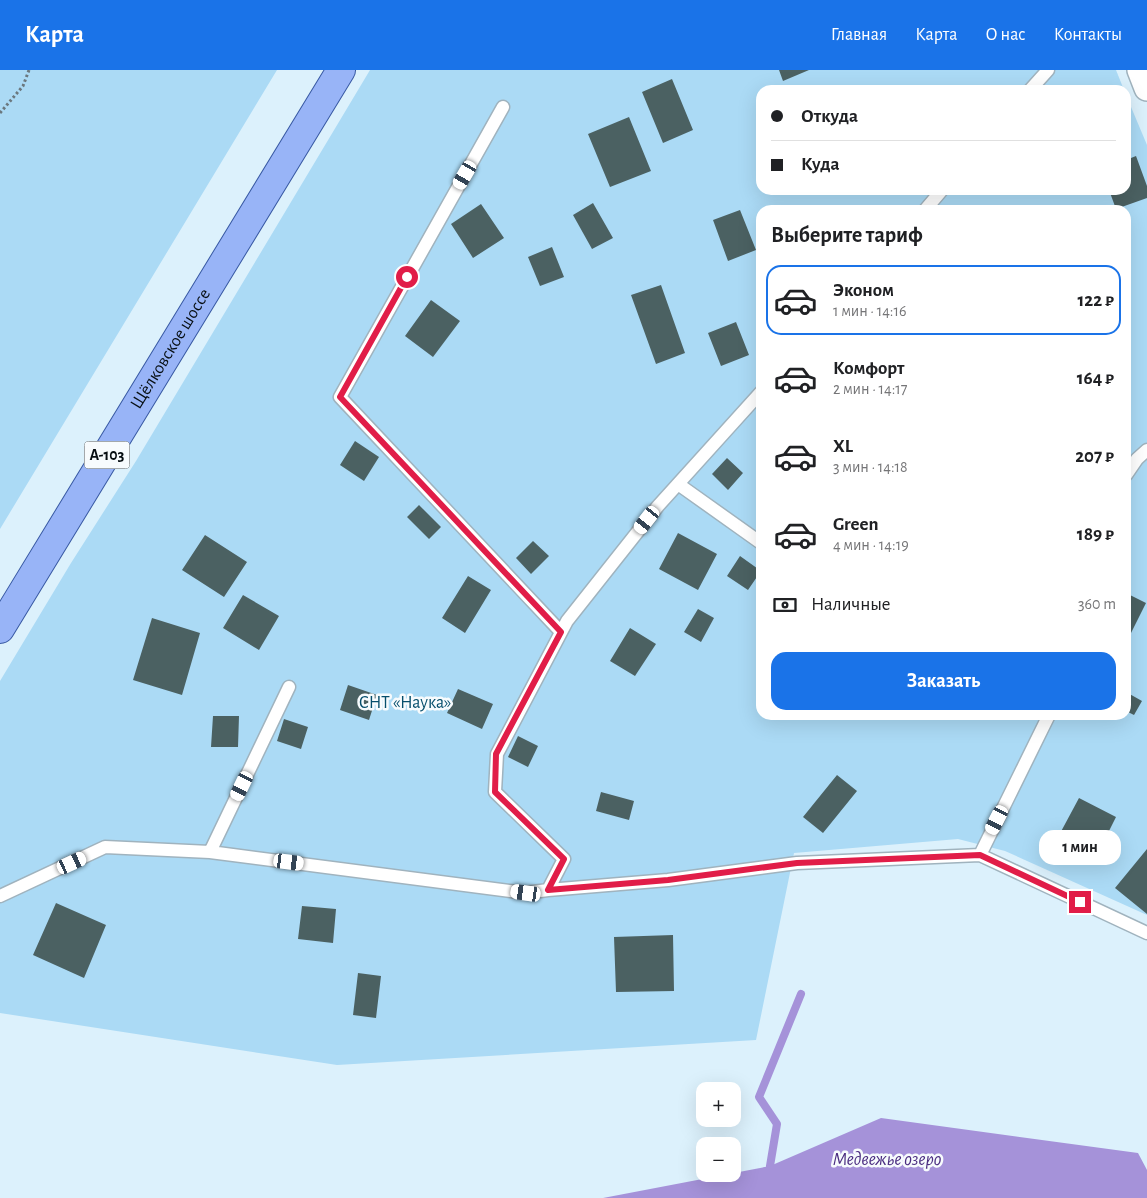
<!DOCTYPE html>
<html lang="ru">
<head>
<meta charset="utf-8">
<style>
	:root { --surface:#fff; --page:#f6f6f6; --text:#202124; --muted:#757577; --line:#e0e0e0; --accent:#1a73e8 }
	body { margin:0; font-family:"Alegreya Sans",sans-serif; background:var(--page); color:var(--text); height:100vh; display:flex; flex-direction:column; font-size:19px; white-space:nowrap }
	* { box-sizing:border-box; margin:0 }
	p { font-size:16px; color:var(--muted) }
	.icon { flex:none; width:28px; height:28px; fill:none; stroke:currentColor; stroke-width:2; stroke-linecap:round; stroke-linejoin:round }
	.map { position:relative; flex:1; overflow:hidden }
	.drawer { position:absolute; left:756px; top:135px; width:375px; height:515px; display:flex; flex-direction:column; background:var(--surface); border-radius:15px; box-shadow:0 5px 20px #0002 }
	.drawer>* { flex:none }
	.guide { position:absolute; left:756px; top:15px; width:375px; height:110px; border-radius:15px; box-shadow:0 5px 20px #0002; display:grid; align-content:center; height:110px; padding:0 15px; background:var(--surface) }
	.buttons { position:absolute; left:696px; top:1012px; display:grid; gap:10px }
	.buttons a { display:grid; place-items:center; width:45px; height:45px; border-radius:10px; background:var(--surface); box-shadow:0 5px 20px #0002; font-size:25px }
	.end { position:absolute; width:22px; height:22px; margin:-11px; border:6px solid #e11d48; background:#fff; box-shadow:0 0 0 2px #fff }
	.from { border-radius:50% }
	.bubble { position:absolute; height:35px; border-radius:15px; background:var(--surface); box-shadow:0 5px 20px #0002; font-size:16px; font-weight:700; line-height:35px; text-align:center }
	.car { position:absolute; width:15px; height:30px; margin:-15px -8px; border-radius:6px; box-shadow:0 0 4px 1px #0007; background:linear-gradient(#fff 24%,#345 0 40%,#fff 0 76%,#345 0 86%,#fff 0) }
	.guide b { display:flex; align-items:center; gap:18px; height:48px; font-size:19px }
	.guide b+b { border-top:1px solid var(--line) }
	.guide i { width:12px; height:12px; background:var(--text) }
	ul { padding:0; list-style:none }
	li { display:flex; align-items:center; gap:15px; height:70px; margin:0 10px 8px; padding:0 5px; border:2px solid transparent; border-radius:15px }
	li div { flex:1 }
	li b { display:block; font-size:19px }
	li em { font-style:normal; font-weight:700 }
	li.on { border-color:var(--accent) }
	li>.icon { width:45px; height:45px; stroke-width:1.5 }
	h2 { padding:0 15px; font-size:22px; line-height:60px }
	.pay { display:flex; align-items:center; gap:12px; height:55px; padding:0 15px; font-size:19px }
	.pay p { margin-inline-start:auto }
	.button { display:flex; gap:10px; margin-top:auto; padding:10px 15px }
	.button a { flex:1; height:58px; border-radius:15px; background:var(--accent); color:#fff; font-size:20px; font-weight:700; line-height:58px; text-align:center }
	header { display:flex; align-items:center; gap:30px; box-sizing:border-box; height:70px; padding:0 25px; background:var(--accent); color:#fff }
	header strong { font-size:24px }
	nav { display:flex; gap:28px; margin-inline-start:auto; font-size:18px }
	.map>svg:first-child { display:block }
</style>
</head>
<body>
<header>
<strong>Карта</strong>
<nav><a>Главная</a><a>Карта</a><a>О нас</a><a>Контакты</a></nav>
</header>
<div class="map">
<svg width="1147" height="1128" viewBox="0 0 1147 1128">
	<rect width="100%" height="100%" fill="#dcf1fc"/>
	<path fill="#abdaf5" fill-rule="evenodd" d="M0 0H277L0 459Z
		M370 0H1116L1124 20H761V120H1126V25L1147 75V845L1005 781 958 769 794 783 756 970 337 995 0 943V611L71 493 136 391ZM761 140H1126V645H761Z"/>
	<path fill="#a592d9" d="M881 1048 1138 1083 1147 1100V1128H603L770 1096Z"/>
	<g fill="none" stroke-linecap="round" stroke-linejoin="round">
		<path stroke="#a592d9" stroke-width="8" d="M770 1096 777 1054 759 1027 801 924"/>
	</g>
	<path fill="#4b6162" d="M779 0H809L783 11Z
		M672 9 693 60 663 73 642 22Z
		M629 47 651 101 610 117 588 64Z
		M1136 86 1147 116V128L1116 139 1109 120H1126V90Z
		M593 133 613 168 592 179 573 145Z
		M481 134 504 168 473 188 451 154Z
		M816 135 817 140H801Z
		M740 140 756 180 728 191 713 150Z
		M552 177 564 207 540 216 528 187Z
		M661 215 685 283 656 294 631 225Z
		M431 230 460 251 433 287 405 266Z
		M736 252 749 285 721 296 708 263Z
		M355 371 379 387 364 411 340 395Z
		M727 388 743 403 728 420 712 404Z
		M419 435 441 457 429 469 407 447Z
		M678 463 717 484 698 520 659 499Z
		M205 465 247 492 224 527 182 500Z
		M533 471 549 486 531 504 516 488Z
		M740 486 761 501 748 520 727 506Z
		M468 506 491 520 465 563 442 548Z
		M1126 523 1146 533 1126 573Z
		M243 525 279 546 259 580 223 558Z
		M698 539 714 548 701 572 684 562Z
		M152 548 200 563 182 625 133 610Z
		M630 558 656 574 635 606 610 591Z
		M348 615 377 625 369 650 340 640Z
		M458 619 493 634 482 659 447 643Z
		M1126 622 1142 631 1134 645 1126 641Z
		M213 646H239L238 677H211Z
		M284 649 308 657 301 679 277 671Z
		M518 666 538 676 528 697 508 687Z
		M837 705 857 721 823 763 803 747Z
		M601 722 634 731 629 750 596 741Z
		M1079 728 1116 747 1095 789 1057 769Z
		M1147 779V844L1115 818Z
		M56 833 106 855 84 908 33 885Z
		M302 836 336 839 333 873 298 869Z
		M673 865 674 921 616 922 614 867Z
		M358 903 381 906 376 948 353 945Z"/>
	<g fill="none" stroke-linecap="round" stroke-linejoin="round">
		<g stroke="#a0b3be" stroke-width="15">
			<path id="service" d="M1030 20 1048 0
				M503 37 340 327 561 562
				M925 140 942 120
				M1126 405 1137 389 1147 380
				M678 414 761 473
				M210 782 289 617
				M980 785 1147 863
				M548 820 668 810 797 793 980 785 1049 645
				M0 826 105 777 210 782 525 823 548 820 564 789 495 722 497 684 567 551 658 436 761 322"/>
		</g>
		<g stroke="#a0b3be" stroke-width="28">
			<path id="minor" d="M1140 0 1147 18"/>
		</g>
		<g stroke="#3859a3" stroke-width="30">
			<g id="primary">
				<path id="s1" d="M0 559 341 0"/>
			</g>
		</g>
		<path stroke="#6b787f" stroke-width="3" stroke-dasharray="2.5 2.5" stroke-linecap="butt" d="M0 43 23 16 29 0"/>
		<use href="#service" stroke="#fff" stroke-width="12"/>
		<use href="#minor" stroke="#fff" stroke-width="25"/>
		<use href="#primary" stroke="#98b4f7" stroke-width="28"/>
	</g>
	<g fill="none" stroke-linecap="round" stroke-linejoin="round">
		<path stroke="#e11d48" stroke-width="6" d="M407 207 340 327 561 562 496 684 495 722 564 789 548 820 668 810 797 793 980 785 1080 832"/>
	</g>
	<g text-anchor="middle" dominant-baseline="central" stroke-width="5" stroke-linejoin="round" paint-order="stroke">
		<rect fill="#f7fbfd" stroke="#4f5558" stroke-width="1" x="84.5" y="371.5" width="45" height="27" rx="4"/>
		<g font-size="16" font-weight="bold" fill="#070e12">
			<text x="107" y="385">А-103</text>
		</g>
		<g font-size="18" fill="#070e12" stroke="#f7fbfd">
			<text stroke="none"><textPath href="#s1" startOffset="328">Щёлковское шоссе</textPath></text>
		</g>
		<g font-size="18" fill="#054e6c" stroke="#f7fbfd">
			<text x="405" y="633">СНТ «Наука»</text>
		</g>
		<g font-size="19" font-style="italic" fill="#4b2d81" stroke="#f7fbfd">
			<text x="887" y="1089">Медвежье озеро</text>
		</g>
	</g>
</svg>
<div class="buttons">
<a>+</a>
<a>−</a>
</div>
<i class="end from" style="left:407px;top:207px"></i>
<i class="end" style="left:1080px;top:832px"></i>
<div class="bubble" style="left:1039px;top:760px;width:82px">1 мин</div>
<i class="car" style="left:465px;top:105px;rotate:210deg"></i>
<i class="car" style="left:647px;top:450px;rotate:218deg"></i>
<i class="car" style="left:242px;top:716px;rotate:206deg"></i>
<i class="car" style="left:997px;top:750px;rotate:207deg"></i>
<i class="car" style="left:289px;top:792px;rotate:97deg"></i>
<i class="car" style="left:72px;top:793px;rotate:65deg"></i>
<i class="car" style="left:526px;top:823px;rotate:278deg"></i>
<div class="guide">
<b><i class="from"></i>Откуда</b>
<b><i></i>Куда</b>
</div>
<section class="drawer">
<h2>Выберите тариф</h2>
<ul>
<li class="on"><svg class="icon" aria-label="car" viewBox="0 0 24 24"><path d="M5 17H2v-5l4-1 3-4h7l3 4 3 1v5h-3M9 17h6M6 11h13"/><circle cx="7" cy="17" r="2"/><circle cx="17" cy="17" r="2"/></svg><div><b>Эконом</b><p>1 мин · 14:16</p></div><em>122 ₽</em></li>
<li><svg class="icon" aria-label="car" viewBox="0 0 24 24"><path d="M5 17H2v-5l4-1 3-4h7l3 4 3 1v5h-3M9 17h6M6 11h13"/><circle cx="7" cy="17" r="2"/><circle cx="17" cy="17" r="2"/></svg><div><b>Комфорт</b><p>2 мин · 14:17</p></div><em>164 ₽</em></li>
<li><svg class="icon" aria-label="car" viewBox="0 0 24 24"><path d="M5 17H2v-5l4-1 3-4h7l3 4 3 1v5h-3M9 17h6M6 11h13"/><circle cx="7" cy="17" r="2"/><circle cx="17" cy="17" r="2"/></svg><div><b>XL</b><p>3 мин · 14:18</p></div><em>207 ₽</em></li>
<li><svg class="icon" aria-label="car" viewBox="0 0 24 24"><path d="M5 17H2v-5l4-1 3-4h7l3 4 3 1v5h-3M9 17h6M6 11h13"/><circle cx="7" cy="17" r="2"/><circle cx="17" cy="17" r="2"/></svg><div><b>Green</b><p>4 мин · 14:19</p></div><em>189 ₽</em></li>
</ul>
<div class="pay"><svg class="icon" aria-label="cash" viewBox="0 0 24 24"><path d="M3 7h18v10H3z"/><circle cx="12" cy="12" r="2"/></svg>Наличные<p>360 m</p></div>
<div class="button"><a>Заказать</a></div>
</section>
</div>
</body>
</html>
